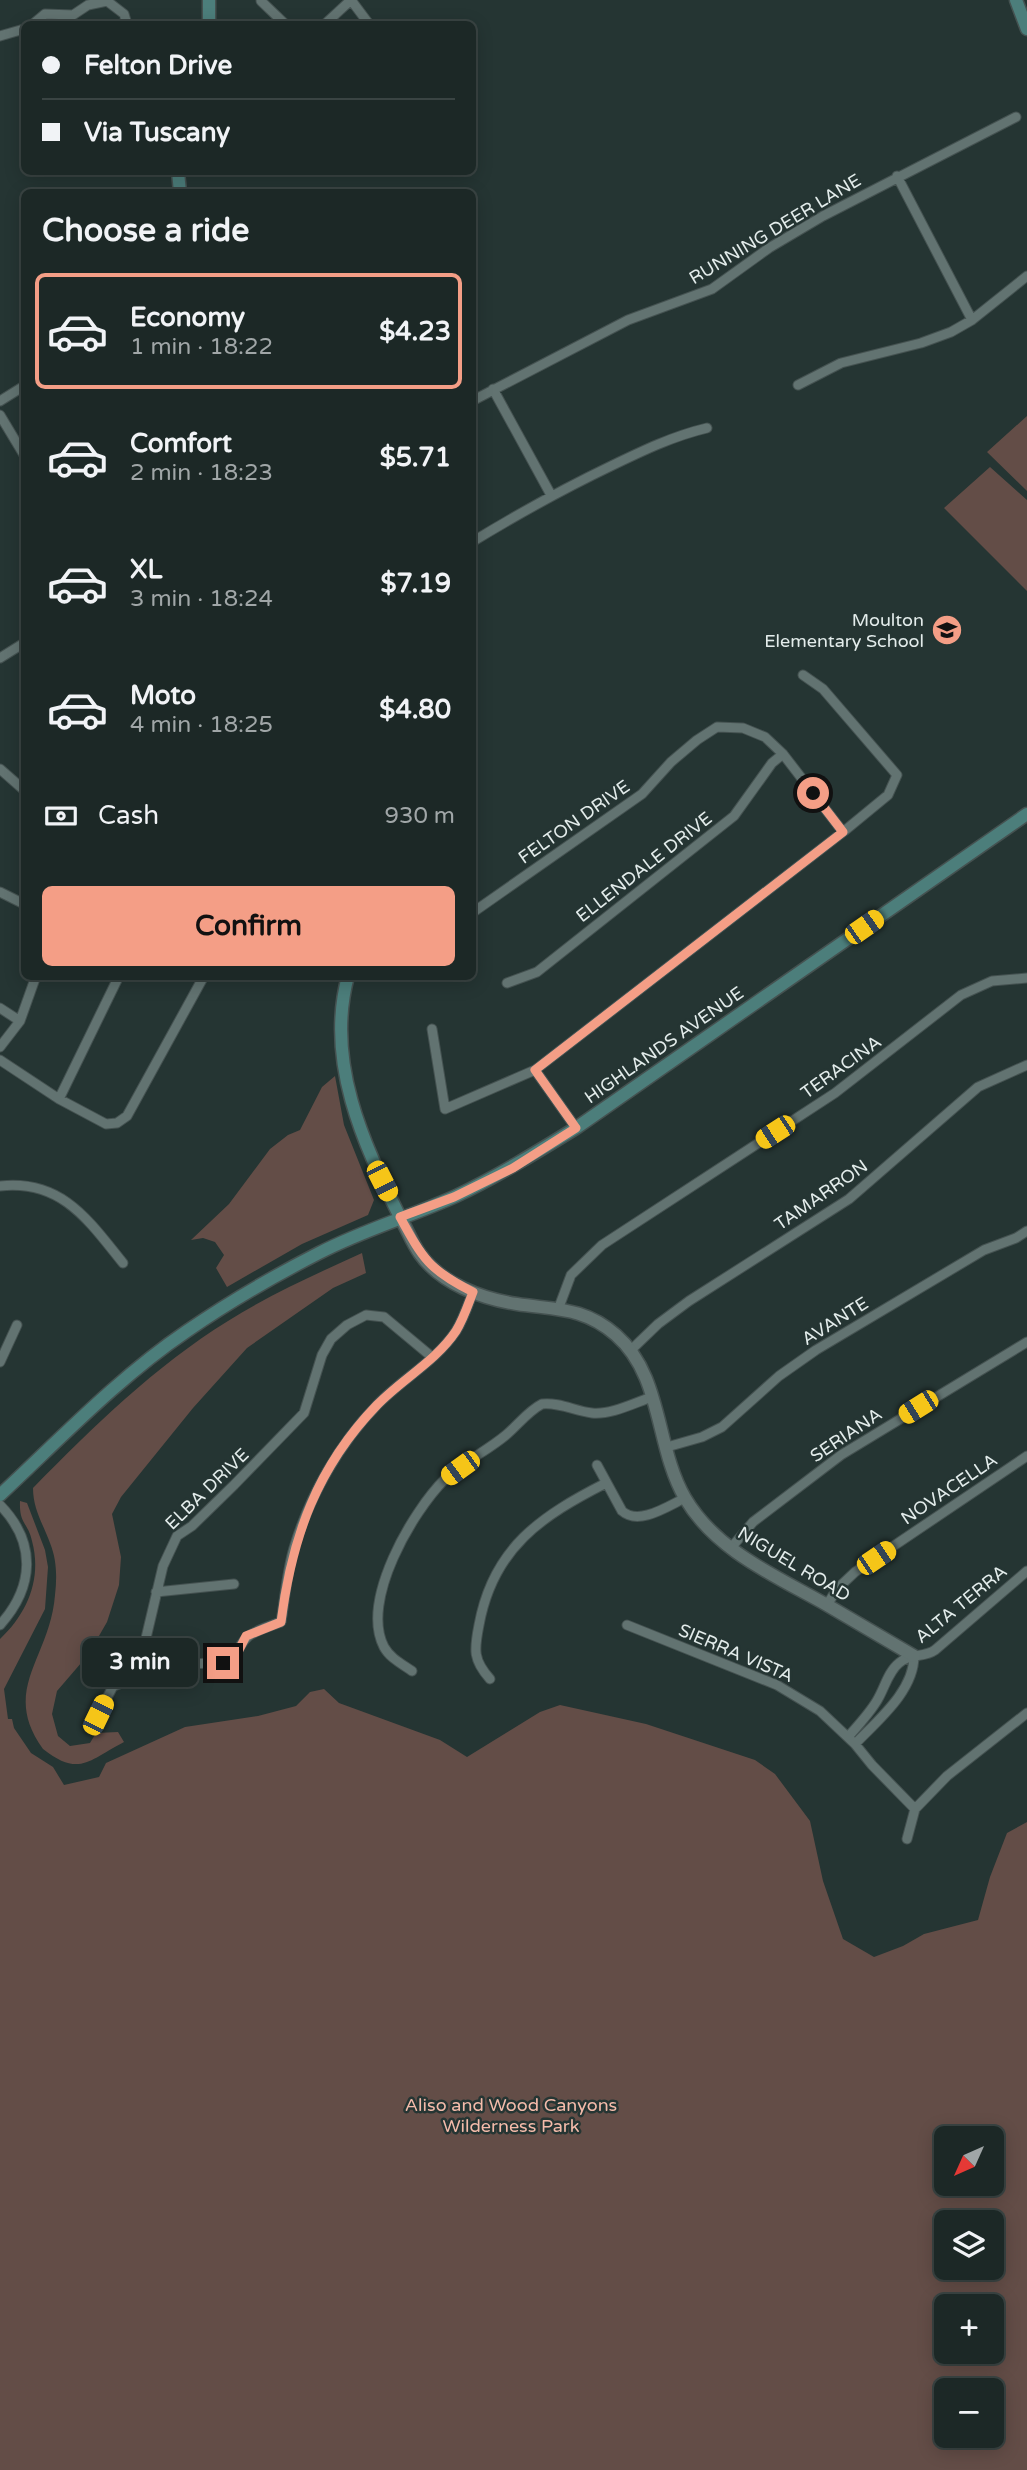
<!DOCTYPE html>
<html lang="en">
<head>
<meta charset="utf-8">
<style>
	:root { --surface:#1c2826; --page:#293432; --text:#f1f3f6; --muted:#a0a6a7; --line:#3a4443; --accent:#f49e86 }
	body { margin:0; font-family:"Varela Round",sans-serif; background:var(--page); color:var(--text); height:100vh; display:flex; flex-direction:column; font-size:26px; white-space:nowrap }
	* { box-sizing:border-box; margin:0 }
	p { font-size:23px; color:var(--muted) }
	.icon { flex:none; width:38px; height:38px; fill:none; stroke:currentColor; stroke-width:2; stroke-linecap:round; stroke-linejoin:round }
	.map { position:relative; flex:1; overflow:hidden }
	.side { position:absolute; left:21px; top:189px; width:455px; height:791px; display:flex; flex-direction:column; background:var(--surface); border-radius:10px; box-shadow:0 4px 18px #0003,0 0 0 2px var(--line) }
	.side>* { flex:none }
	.guide { position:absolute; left:21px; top:21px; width:455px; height:154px; border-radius:10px; box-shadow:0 4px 18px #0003,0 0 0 2px var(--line); display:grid; align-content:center; height:154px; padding:0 21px; background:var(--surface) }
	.needle { width:46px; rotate:225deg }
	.fabs { position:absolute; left:934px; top:2126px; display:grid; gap:14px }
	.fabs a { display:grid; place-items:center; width:70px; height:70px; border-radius:10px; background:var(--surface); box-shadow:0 4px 18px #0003,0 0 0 2px var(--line); font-size:35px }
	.end { position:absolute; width:32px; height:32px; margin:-16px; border:9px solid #f49e86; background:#111; box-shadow:0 0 0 4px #111 }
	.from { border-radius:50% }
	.bubble { position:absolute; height:49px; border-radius:10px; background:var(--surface); box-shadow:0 4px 18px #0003,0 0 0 2px var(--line); font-size:23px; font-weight:800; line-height:49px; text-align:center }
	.car { position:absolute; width:21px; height:42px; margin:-21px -10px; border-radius:9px; box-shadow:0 0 5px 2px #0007; background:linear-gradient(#f5c518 24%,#345 0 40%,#f5c518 0 76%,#345 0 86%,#f5c518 0) }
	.guide b { display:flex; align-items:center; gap:24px; height:66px; font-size:26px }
	.guide b+b { border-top:2px solid var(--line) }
	.guide i { width:18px; height:18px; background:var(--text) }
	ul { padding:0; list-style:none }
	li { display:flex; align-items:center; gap:21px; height:116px; margin:0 14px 10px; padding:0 7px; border:4px solid transparent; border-radius:10px }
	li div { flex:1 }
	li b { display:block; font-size:26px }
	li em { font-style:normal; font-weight:800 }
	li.selected { border-color:var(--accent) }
	li>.icon { width:63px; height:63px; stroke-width:1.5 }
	h2 { padding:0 21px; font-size:32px; line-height:84px }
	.pay { display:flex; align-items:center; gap:18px; height:77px; padding:0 21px; font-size:26px }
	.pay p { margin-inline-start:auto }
	.action { display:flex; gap:14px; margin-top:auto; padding:14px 21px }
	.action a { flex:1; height:80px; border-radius:10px; background:var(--accent); color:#111; font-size:28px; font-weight:800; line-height:80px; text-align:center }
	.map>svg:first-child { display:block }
</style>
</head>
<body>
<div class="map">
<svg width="1027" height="2470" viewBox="0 0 1027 2470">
	<rect width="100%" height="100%" fill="#253533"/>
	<path fill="#634d47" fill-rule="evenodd" d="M1027 416V491L987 452Z
		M990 467 1027 500V591L944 508Z
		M335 1076 344 1125 374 1200 368 1215 302 1244 227 1287 216 1268 224 1255 215 1242 203 1238 191 1240 229 1204 270 1149 288 1135 300 1130 322 1087Z
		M362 1253 366 1273 333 1288 247 1348 193 1408 121 1497 112 1514 121 1557 119 1585 107 1622 88 1655 57 1691 52 1714 58 1736 70 1746 90 1743 96 1733 118 1732 124 1742C88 1761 79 1777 43 1749 0 1689 50 1659 55 1595 57 1578 57 1560 50 1543 43 1524 33 1509 33 1488 93 1427 155 1366 228 1321 271 1294 316 1274 362 1253Z
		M20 1501 27 1503 45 1550 48 1567 45 1609 4 1689 8 1719H12L14 1728 31 1753 53 1767 64 1785 99 1777 106 1763 185 1727 258 1716 296 1706 310 1692 324 1689 339 1703 440 1740 467 1757 540 1712 560 1705 646 1724 755 1760 775 1774 810 1821 823 1881 843 1939 874 1957 903 1946 924 1934 978 1920 990 1877 1007 1833 1027 1822V2470H0V1639C28 1613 42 1578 32 1541 28 1522 19 1525 20 1501ZM992 2138V2184H947V2138ZM992 2222V2268H947V2222ZM992 2306V2352H947V2306ZM992 2390V2436H947V2390Z"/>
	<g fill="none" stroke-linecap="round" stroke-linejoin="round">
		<g stroke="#455251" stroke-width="11">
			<path id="minor" d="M261 1 285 24
				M33 24 45 14 73 15 88 5 107 1 124 14 127 24
				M325 24 351 0 369 24
				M0 36 24 29
				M897 176 972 320
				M798 385 841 363 921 343 951 332 972 320 1027 276
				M493 389 551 495
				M0 401 24 386
				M472 401 628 320 712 289 769 248 823 216 1016 117
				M0 415 24 455
				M472 542C518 514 563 489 611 466 642 451 673 436 707 428
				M0 658 24 643
				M0 769 24 790
				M0 892 24 904
				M472 913 642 794 671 762 697 740 717 727 743 728 765 737 783 754 843 832
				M507 983 537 972 734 816 772 763 783 754
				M0 1008 20 1021
				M432 1029 445 1109 535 1070 843 832 888 795 897 775 823 689 803 675
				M0 1047 20 1021 36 976
				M0 1060 59 1099 106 1124 117 1123 127 1116 204 976
				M535 1070 576 1128
				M59 1099 119 976
				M0 1186C62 1179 89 1221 123 1263
				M559 1307 571 1275 602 1245 835 1093 961 995 992 981 1027 978
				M631 1350 658 1324 689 1301 849 1199 978 1087 1027 1065
				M0 1362 17 1325
				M667 1447 702 1437 722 1427 779 1376 816 1350 984 1250 1016 1238 1027 1231
				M597 1465 622 1511C639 1526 668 1506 685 1498
				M0 1505C37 1543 34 1587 0 1625
				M730 1549 753 1522 841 1455 1027 1342
				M156 1592 234 1584
				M827 1605 837 1589 855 1572 1027 1456
				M627 1625 777 1685 820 1711 855 1744 872 1765 915 1809
				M412 1671C402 1664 390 1658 384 1647 360 1601 412 1512 445 1479 463 1462 487 1451 506 1435 518 1425 528 1411 542 1404 559 1402 575 1411 592 1413 611 1415 634 1403 652 1397
				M490 1679C473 1660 474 1650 479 1625 493 1548 541 1516 606 1483
				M111 1687 168 1665 233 1662C243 1633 253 1632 281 1622 285 1597 287 1571 294 1548 310 1495 339 1444 377 1405 402 1379 436 1361 456 1331 463 1320 468 1305 473 1292
				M98 1715 121 1671 146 1638 163 1566 177 1536 192 1526 234 1485 304 1413 322 1355 331 1339 347 1325 366 1315 384 1317 432 1357
				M848 1737C859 1724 872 1711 879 1697 885 1686 889 1671 899 1663 909 1653 924 1658 935 1650L1027 1571
				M855 1744C878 1720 914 1691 914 1656
				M907 1839 915 1809 947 1776 1027 1713"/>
		</g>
		<g stroke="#455251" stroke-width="15">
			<path id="tertiary" d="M400 1217C407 1229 412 1243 420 1254 441 1284 483 1299 517 1304 556 1310 584 1307 616 1335 663 1376 655 1446 685 1498 716 1551 776 1576 827 1605 856 1622 885 1639 914 1656"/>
		</g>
		<g stroke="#455251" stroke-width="15">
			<path id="secondary" d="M1016 0 1027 29
				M209 24V0
				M178 172 180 192
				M348 976C325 1061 363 1143 400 1217
				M0 1495C60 1439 119 1377 187 1331 229 1302 274 1276 319 1253 363 1230 412 1216 456 1196 498 1176 537 1152 576 1128L1027 814"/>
		</g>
		<use href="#minor" stroke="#627371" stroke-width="9"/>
		<use href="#tertiary" stroke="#627371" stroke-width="12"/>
		<use href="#secondary" stroke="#4c7e7b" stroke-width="12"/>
	</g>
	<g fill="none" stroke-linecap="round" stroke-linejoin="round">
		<path stroke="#f49e86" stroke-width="9" d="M223 1663 233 1662 246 1636 281 1622C292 1537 317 1467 377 1405 402 1379 436 1361 456 1331 463 1320 468 1305 473 1292 429 1270 423 1259 400 1217L454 1197 513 1168 576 1128 535 1070 843 832 813 793"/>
	</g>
	<defs>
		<g id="school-disc" transform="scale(1.575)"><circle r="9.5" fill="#f49e86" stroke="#253533"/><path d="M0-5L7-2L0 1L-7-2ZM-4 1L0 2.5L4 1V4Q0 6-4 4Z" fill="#111"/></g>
	</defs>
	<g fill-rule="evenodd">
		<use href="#school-disc" x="947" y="630"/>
	</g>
	<g text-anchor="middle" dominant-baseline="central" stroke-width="5" stroke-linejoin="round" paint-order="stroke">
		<g font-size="18" fill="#e3eceb" stroke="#253533">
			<text transform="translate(775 229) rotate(-31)">RUNNING DEER LANE</text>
			<text transform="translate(574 822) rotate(-35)">FELTON DRIVE</text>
			<text transform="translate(644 867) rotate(-38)">ELLENDALE DRIVE</text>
			<text transform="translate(664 1045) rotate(-35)">HIGHLANDS AVENUE</text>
			<text transform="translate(841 1067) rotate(-36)">TERACINA</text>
			<text transform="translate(821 1195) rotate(-35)">TAMARRON</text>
			<text transform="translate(835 1321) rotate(-32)">AVANTE</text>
			<text transform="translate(846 1435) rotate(-34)">SERIANA</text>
			<text transform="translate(207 1489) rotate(-44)">ELBA DRIVE</text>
			<text transform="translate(949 1489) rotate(-34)">NOVACELLA</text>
			<text transform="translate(794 1564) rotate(31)">NIGUEL ROAD</text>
			<text transform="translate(961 1604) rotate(-39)">ALTA TERRA</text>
			<text transform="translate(736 1653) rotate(23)">SIERRA VISTA</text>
		</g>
		<g font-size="18" fill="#e3eceb" stroke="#253533" text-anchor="end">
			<text x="924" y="620">Moulton<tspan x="924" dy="21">Elementary School</tspan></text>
		</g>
		<g font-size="18" fill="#f4bbaa" stroke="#253533">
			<text x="511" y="2105">Aliso and Wood Canyons<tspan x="511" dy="21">Wilderness Park</tspan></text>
		</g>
	</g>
</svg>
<div class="fabs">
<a><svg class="needle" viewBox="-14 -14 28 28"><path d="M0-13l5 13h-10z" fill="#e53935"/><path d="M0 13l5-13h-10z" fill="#a0a6a7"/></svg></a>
<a><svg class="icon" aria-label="layers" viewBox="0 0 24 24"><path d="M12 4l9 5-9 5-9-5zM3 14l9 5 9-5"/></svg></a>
<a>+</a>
<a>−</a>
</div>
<i class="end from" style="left:813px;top:793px"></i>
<i class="end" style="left:223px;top:1663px"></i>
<div class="bubble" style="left:82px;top:1638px;width:116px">3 min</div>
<i class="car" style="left:864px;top:927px;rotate:55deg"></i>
<i class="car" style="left:775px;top:1132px;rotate:237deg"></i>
<i class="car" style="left:382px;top:1181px;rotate:153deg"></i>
<i class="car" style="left:918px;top:1407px;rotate:238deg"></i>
<i class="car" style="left:460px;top:1468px;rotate:234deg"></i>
<i class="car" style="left:876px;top:1558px;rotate:56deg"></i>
<i class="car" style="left:98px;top:1715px;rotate:26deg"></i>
<div class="guide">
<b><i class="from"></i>Felton Drive</b>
<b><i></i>Via Tuscany</b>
</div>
<section class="side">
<h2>Choose a ride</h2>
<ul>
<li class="selected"><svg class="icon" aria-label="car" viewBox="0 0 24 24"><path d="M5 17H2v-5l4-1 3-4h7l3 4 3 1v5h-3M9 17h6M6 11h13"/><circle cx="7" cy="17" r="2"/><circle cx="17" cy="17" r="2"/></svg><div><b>Economy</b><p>1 min · 18:22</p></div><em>$4.23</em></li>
<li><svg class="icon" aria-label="car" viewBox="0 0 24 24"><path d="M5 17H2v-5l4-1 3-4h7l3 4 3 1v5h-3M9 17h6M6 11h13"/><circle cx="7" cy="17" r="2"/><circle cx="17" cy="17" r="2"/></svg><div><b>Comfort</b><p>2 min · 18:23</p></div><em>$5.71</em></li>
<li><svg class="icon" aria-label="car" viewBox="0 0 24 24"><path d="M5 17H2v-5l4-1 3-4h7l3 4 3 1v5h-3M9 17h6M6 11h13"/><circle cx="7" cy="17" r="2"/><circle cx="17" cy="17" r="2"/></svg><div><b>XL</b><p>3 min · 18:24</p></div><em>$7.19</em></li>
<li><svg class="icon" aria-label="car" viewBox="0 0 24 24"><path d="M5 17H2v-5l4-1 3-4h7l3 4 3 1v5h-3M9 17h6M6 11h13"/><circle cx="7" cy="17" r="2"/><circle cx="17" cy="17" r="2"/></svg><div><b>Moto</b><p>4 min · 18:25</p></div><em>$4.80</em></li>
</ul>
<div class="pay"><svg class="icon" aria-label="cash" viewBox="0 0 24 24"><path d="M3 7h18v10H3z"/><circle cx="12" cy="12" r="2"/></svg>Cash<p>930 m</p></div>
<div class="action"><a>Confirm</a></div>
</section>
</div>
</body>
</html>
